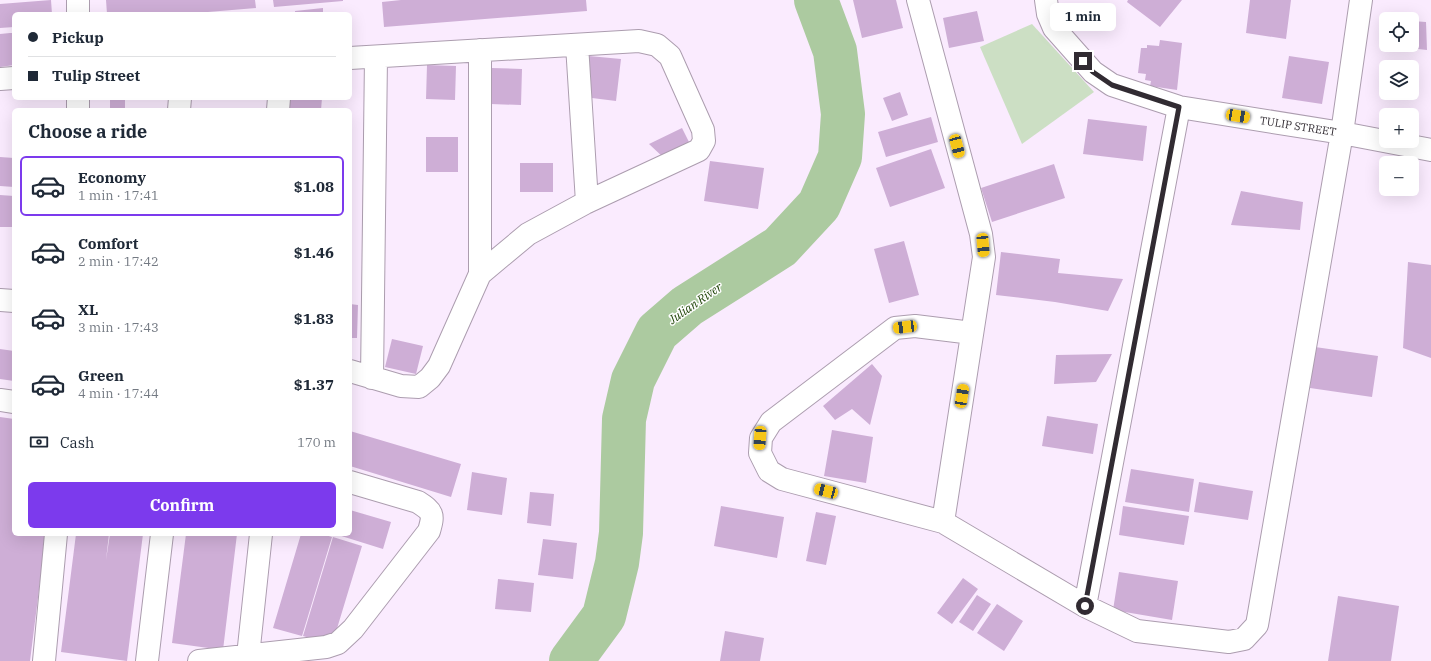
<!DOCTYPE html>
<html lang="en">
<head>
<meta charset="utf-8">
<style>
	:root { --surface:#fff; --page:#f2f2f3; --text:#1f2937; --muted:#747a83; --line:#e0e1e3; --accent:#7c3aed }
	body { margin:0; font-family:"IBM Plex Serif",serif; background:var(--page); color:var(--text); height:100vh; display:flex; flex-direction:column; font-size:15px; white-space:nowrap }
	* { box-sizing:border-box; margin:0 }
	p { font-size:13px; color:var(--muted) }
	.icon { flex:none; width:22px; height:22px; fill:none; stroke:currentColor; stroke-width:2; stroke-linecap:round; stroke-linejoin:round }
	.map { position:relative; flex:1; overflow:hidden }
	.drawer { position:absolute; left:12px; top:108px; width:340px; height:428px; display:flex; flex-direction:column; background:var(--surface); border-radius:6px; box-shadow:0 4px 16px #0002 }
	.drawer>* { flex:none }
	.banner { position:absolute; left:12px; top:12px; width:340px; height:88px; border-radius:6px; box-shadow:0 4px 16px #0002; display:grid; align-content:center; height:88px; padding:0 16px; background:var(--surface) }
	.fabs { position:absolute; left:1379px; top:12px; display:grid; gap:8px }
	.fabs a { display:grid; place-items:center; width:40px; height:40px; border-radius:6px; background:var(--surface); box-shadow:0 4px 16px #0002; font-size:20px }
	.end { position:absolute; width:18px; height:18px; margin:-9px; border:5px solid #312b32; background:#fff; box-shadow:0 0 0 2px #fff }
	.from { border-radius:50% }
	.bubble { position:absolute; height:28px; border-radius:6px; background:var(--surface); box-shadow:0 4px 16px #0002; font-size:13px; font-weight:800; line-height:28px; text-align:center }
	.car { position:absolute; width:12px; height:24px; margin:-12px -6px; border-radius:5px; box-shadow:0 0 3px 1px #0007; background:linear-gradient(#f5c518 24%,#345 0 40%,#f5c518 0 76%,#345 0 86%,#f5c518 0) }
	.banner b { display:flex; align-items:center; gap:14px; height:38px; font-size:15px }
	.banner b+b { border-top:1px solid var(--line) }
	.banner i { width:10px; height:10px; background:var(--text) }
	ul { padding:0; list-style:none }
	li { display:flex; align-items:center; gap:12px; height:60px; margin:0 8px 6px; padding:0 8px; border:2px solid transparent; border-radius:6px }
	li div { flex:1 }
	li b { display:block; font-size:15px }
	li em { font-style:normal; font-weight:800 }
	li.active { border-color:var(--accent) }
	li>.icon { width:36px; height:36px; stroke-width:1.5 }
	h2 { padding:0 16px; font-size:18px; line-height:48px }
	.pay { display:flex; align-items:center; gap:10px; height:44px; padding:0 16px; font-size:15px }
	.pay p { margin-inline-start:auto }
	.cta { display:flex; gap:8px; margin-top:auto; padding:8px 16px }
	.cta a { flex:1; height:46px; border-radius:6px; background:var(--accent); color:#fff; font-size:16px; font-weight:800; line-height:46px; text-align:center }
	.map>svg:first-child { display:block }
</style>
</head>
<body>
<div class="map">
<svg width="1431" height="661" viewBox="0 0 1431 661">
	<rect width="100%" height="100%" fill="#faebfe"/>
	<path fill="#ccdfc4" d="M1032 24 1094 92 1022 144 980 47Z"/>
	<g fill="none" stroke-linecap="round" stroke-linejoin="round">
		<path stroke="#accaa0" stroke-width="44" d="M571 661 604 616 617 563 621 533 624 419 633 380 657 332 687 306 780 247 819 205 840 157 843 114 835 51 816 0"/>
	</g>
	<path fill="#ceaed6" d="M51 0 52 14H14V27L0 28V4Z
		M106 0H255L256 8 184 14H107Z
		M273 0H343V1L274 7Z
		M401 0H586L587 11 384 27 382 2Z
		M853 0H896L903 28 862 38Z
		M1128 0H1182L1160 27 1127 2Z
		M1250 0H1291L1286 39 1246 33Z
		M323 8V14H295V11Z
		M977 11 984 41 949 48 943 18Z
		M1412 21 1426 22 1427 50 1391 46 1412 45Z
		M10 33H14V65L0 67V34Z
		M1160 40 1182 43 1177 90 1150 86 1151 81 1145 80 1146 74 1138 73 1141 48H1147V45L1159 46Z
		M589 56 621 59 616 101 584 97Z
		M1289 56 1329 62 1322 104 1282 98Z
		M427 65 456 66 455 100 426 99Z
		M491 68 522 69 521 105 491 104Z
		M900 92 908 115 892 121 883 98Z
		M110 98H125V110H110Z
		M290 98H322L321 110H290Z
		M931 117 938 142 886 157 878 132Z
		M1088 119 1147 126 1143 161 1083 154Z
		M682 128 691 146 665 159 649 144Z
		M426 137H458V172H426Z
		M931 149 945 188 890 207 876 168Z
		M0 157 14 158V187L0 186Z
		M710 161 764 168 758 209 704 201Z
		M520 163H553V192H520Z
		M1054 164 1065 198 992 222 981 188Z
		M1241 191 1303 202 1300 230 1231 225Z
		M0 195 14 196V227H0Z
		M904 241 919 295 889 303 874 249Z
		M1001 252 1060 259 1058 273 1123 279 1108 311 1055 302 996 295Z
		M1408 262 1431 265V358L1403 348Z
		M350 304 358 305 357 338H350Z
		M392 339 423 346 416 374 385 367Z
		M1315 347 1378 356 1372 397 1310 388Z
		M0 349 14 351V381L0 379Z
		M1112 354 1096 382 1054 384 1056 355Z
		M872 364 882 376 870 425 852 409 835 420 823 406Z
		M1047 416 1098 424 1093 454 1042 446Z
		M0 417 14 419V534H46L30 661H0Z
		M832 430 873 437 866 483 824 476Z
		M350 431 461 464 451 497 350 466Z
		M1131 469 1194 479 1189 512 1125 502Z
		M472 472 507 478 502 515 467 510Z
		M1199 482 1253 491 1248 520 1194 512Z
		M530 492 554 494 551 526 527 523Z
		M721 506 784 517 777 558 714 546Z
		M1123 506 1189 516 1184 545 1119 535Z
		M350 510 391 522 383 549 335 534H350Z
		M816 512 836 516 826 565 806 561Z
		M76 534H109L106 560 110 534H143L127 661 61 652Z
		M186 534H237L223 650 172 643Z
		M301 534H322L332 537 302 636 273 628Z
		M333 537 362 546 332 645 303 636Z
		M543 539 577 543 573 579 538 575Z
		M1119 572 1178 581 1172 620 1113 610Z
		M963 578 978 589 952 624 937 613Z
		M498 579 534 583 531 612 495 609Z
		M977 595 991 604 973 631 959 622Z
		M1338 596 1399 606 1391 661H1328Z
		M997 604 1023 621 1004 651 977 633Z
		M725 631 764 638 760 661H720Z"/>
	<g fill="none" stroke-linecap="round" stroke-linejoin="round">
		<g stroke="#ac9daf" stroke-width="24">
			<path id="minor" d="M918 0 981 234 984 257 943 522 1085 606 1137 631 1229 642 1244 639 1257 625 1342 133 1361 0
				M1046 0 1048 14 1054 28 1093 72 1112 85 1179 107 1342 133 1431 150
				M78 14V0
				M577 45 587 202
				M350 58 639 41 657 45 670 56 703 130 704 141 699 150 587 202 528 234 480 274 439 366 430 378 419 387 401 386 350 371
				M0 79 14 78
				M78 98V110
				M179 110 180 98
				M278 110 279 98
				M480 274V50
				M0 300 14 301
				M372 378 376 57
				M0 400 14 402
				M943 522 782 479 769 471 760 453 761 438 771 422 895 328 915 326 972 333
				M1085 606 1179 107
				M248 656 261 534
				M44 661 56 534
				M147 661 162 534
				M199 661 326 647 338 643 353 629 429 531C434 514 433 512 418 502L350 482"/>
		</g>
		<use href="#minor" stroke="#fff" stroke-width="22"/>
	</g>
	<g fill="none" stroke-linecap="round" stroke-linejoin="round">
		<path stroke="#312b32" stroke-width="5" d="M1083 61 1093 72 1112 85 1179 107 1085 606"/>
	</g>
	<g text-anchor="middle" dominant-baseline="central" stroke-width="3" stroke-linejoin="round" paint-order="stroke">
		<g font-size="11" fill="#312b32" stroke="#fefefe">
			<text transform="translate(1298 126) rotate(9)">TULIP STREET</text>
		</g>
		<g font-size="12" font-style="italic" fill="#1e4306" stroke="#fefefe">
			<text transform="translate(695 303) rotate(-35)">Julian River</text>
		</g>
	</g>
</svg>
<div class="fabs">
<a><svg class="icon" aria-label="locate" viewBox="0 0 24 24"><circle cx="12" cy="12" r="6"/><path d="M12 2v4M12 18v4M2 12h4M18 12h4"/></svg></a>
<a><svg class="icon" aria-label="layers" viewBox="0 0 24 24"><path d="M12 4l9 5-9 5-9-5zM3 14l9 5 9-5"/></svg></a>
<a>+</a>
<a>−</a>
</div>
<i class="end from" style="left:1085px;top:606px"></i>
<i class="end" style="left:1083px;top:61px"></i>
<div class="bubble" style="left:1050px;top:3px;width:66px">1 min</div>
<i class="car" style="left:1238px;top:116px;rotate:99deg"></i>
<i class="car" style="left:957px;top:146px;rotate:165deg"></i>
<i class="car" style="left:983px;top:245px;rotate:175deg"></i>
<i class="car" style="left:905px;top:327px;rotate:263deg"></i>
<i class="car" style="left:962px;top:396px;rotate:9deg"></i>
<i class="car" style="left:760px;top:438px;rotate:184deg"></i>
<i class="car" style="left:826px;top:491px;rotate:285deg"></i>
<div class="banner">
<b><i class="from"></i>Pickup</b>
<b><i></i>Tulip Street</b>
</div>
<section class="drawer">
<h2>Choose a ride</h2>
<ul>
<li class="active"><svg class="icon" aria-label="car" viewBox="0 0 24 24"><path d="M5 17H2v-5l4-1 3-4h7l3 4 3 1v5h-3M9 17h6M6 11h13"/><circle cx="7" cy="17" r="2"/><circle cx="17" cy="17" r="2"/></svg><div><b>Economy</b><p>1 min · 17:41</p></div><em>$1.08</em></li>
<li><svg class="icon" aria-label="car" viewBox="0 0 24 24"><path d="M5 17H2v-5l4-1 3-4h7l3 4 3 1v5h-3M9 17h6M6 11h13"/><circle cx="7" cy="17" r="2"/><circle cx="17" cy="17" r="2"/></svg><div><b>Comfort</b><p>2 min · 17:42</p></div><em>$1.46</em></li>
<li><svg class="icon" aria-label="car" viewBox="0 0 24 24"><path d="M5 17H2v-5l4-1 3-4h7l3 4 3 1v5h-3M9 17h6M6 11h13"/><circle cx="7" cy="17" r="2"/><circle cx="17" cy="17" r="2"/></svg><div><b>XL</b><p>3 min · 17:43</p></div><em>$1.83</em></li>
<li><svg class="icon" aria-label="car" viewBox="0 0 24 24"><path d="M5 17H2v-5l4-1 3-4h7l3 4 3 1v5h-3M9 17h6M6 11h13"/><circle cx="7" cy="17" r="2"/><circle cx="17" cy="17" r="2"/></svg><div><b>Green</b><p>4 min · 17:44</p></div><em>$1.37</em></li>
</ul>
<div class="pay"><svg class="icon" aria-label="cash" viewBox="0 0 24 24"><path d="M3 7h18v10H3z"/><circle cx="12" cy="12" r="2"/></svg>Cash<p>170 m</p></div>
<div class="cta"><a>Confirm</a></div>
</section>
</div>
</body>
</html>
